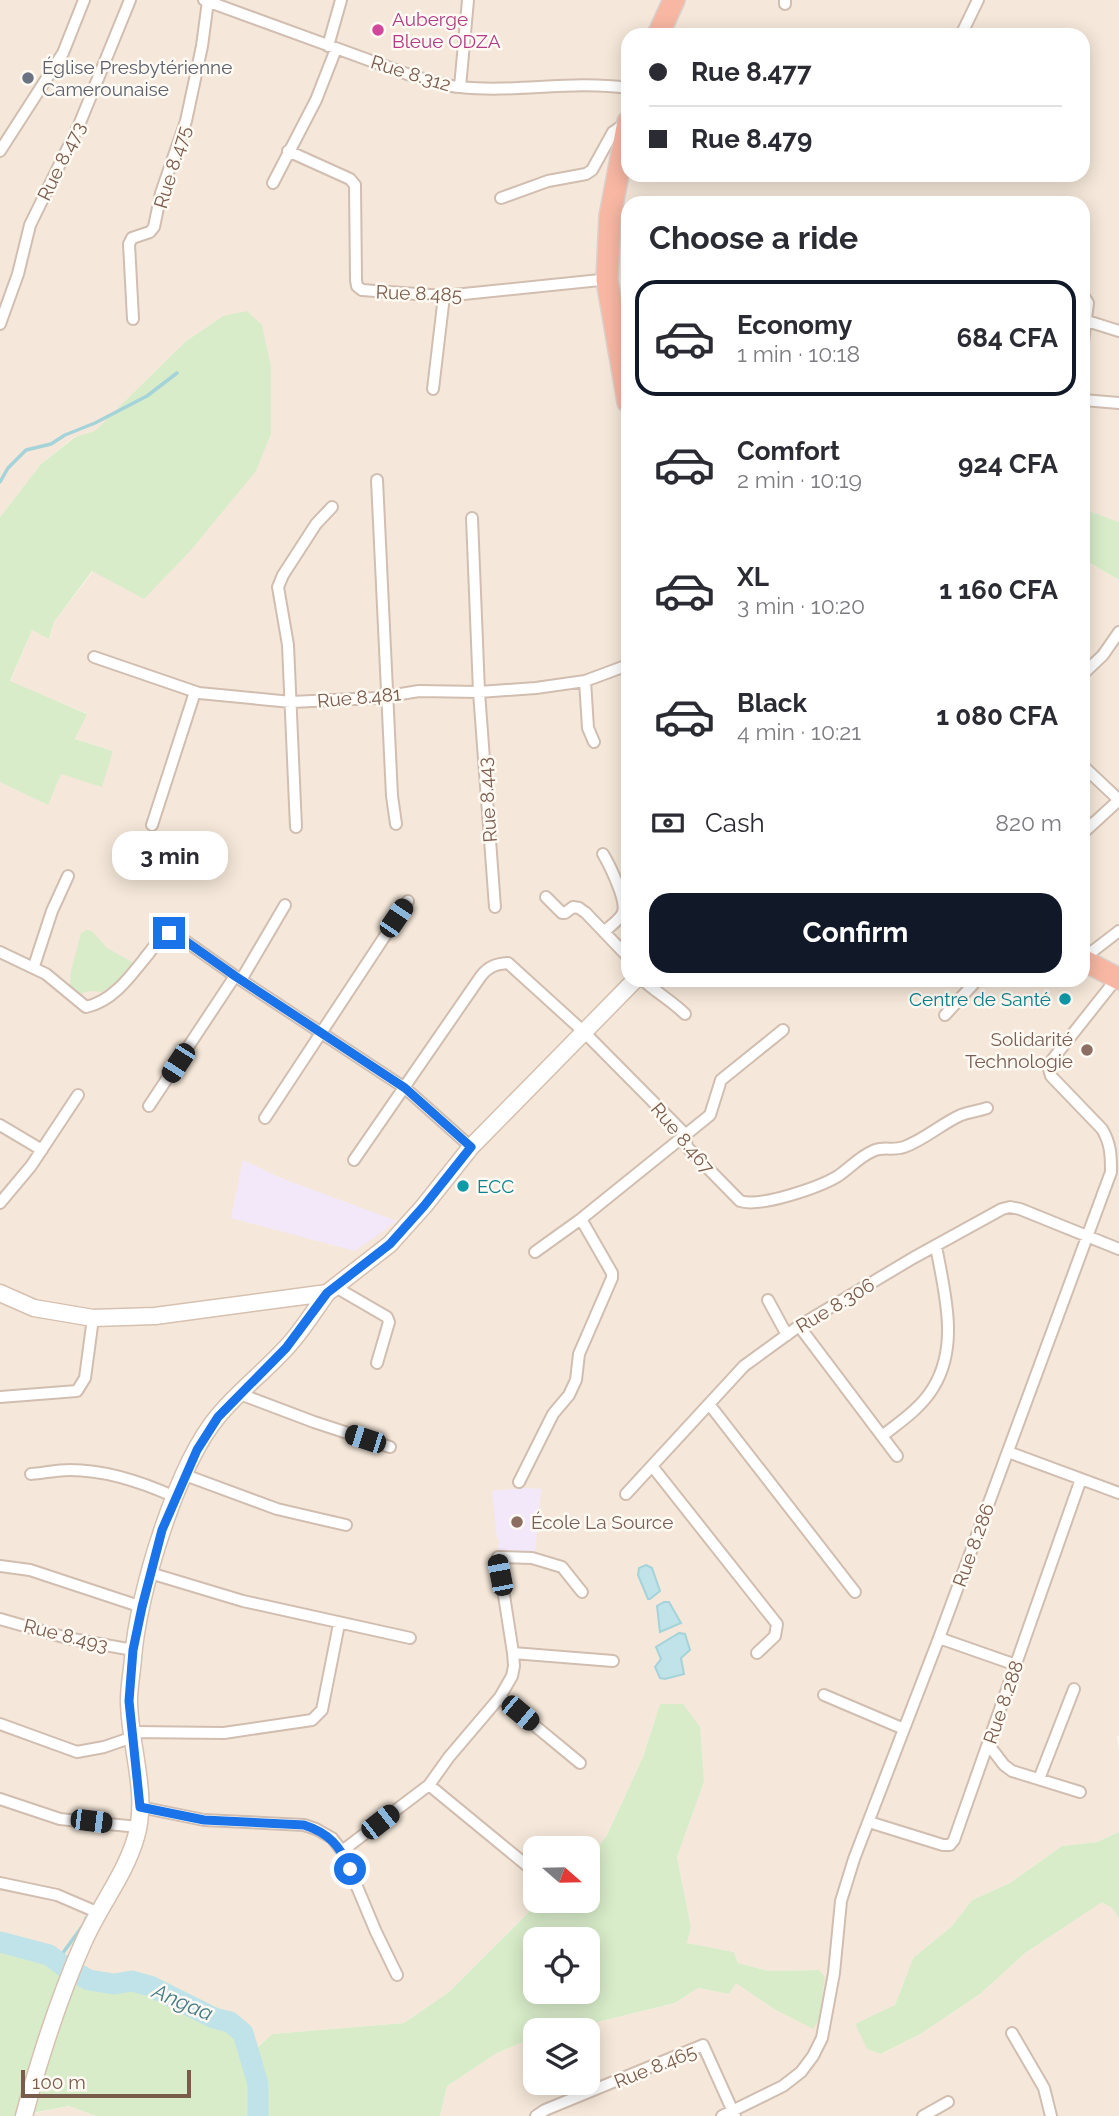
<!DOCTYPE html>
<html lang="en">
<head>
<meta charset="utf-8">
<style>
	:root { --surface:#fff; --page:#f7f7f7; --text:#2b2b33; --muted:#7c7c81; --line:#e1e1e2; --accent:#111827 }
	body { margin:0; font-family:Raleway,sans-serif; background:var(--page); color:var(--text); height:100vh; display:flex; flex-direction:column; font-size:26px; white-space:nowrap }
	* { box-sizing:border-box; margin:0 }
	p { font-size:23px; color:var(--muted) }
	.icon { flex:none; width:38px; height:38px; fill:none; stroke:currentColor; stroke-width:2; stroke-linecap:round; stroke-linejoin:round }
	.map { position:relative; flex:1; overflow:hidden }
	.sheet { position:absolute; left:621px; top:196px; width:469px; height:791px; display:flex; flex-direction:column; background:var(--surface); border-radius:21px; box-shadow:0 4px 18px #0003 }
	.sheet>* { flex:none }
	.guide { position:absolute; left:621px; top:28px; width:469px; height:154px; border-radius:21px; box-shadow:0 4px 18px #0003; display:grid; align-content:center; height:154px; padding:0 28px; background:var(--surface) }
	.needle { width:46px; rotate:110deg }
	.controls { position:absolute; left:523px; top:1836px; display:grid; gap:14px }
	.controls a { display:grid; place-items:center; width:77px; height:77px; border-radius:14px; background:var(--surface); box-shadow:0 4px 18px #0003; font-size:35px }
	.scale { position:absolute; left:21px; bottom:18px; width:170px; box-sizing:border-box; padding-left:7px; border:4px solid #7a5c4d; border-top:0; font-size:19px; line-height:24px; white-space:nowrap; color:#7a5c4d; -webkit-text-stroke:5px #fffaf3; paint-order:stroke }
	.end { position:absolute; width:32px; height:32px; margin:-16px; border:9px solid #1a73e8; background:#fff; box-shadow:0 0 0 4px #fff }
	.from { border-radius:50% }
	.bubble { position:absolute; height:49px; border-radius:21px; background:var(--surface); box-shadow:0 4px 18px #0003; font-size:23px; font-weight:700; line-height:49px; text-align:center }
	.car { position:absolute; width:21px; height:42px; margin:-21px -10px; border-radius:9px; box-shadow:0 0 5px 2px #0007; background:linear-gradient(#222 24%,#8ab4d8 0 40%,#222 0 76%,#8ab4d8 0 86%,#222 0) }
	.guide b { display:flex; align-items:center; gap:24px; height:66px; font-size:26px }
	.guide b+b { border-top:2px solid var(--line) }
	.guide i { width:18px; height:18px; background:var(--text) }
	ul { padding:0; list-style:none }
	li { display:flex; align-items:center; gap:21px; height:116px; margin:0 14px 10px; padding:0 14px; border:4px solid transparent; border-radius:21px }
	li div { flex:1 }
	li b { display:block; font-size:26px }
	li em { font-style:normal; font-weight:700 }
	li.on { border-color:var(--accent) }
	li>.icon { width:63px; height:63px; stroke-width:1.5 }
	h2 { padding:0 28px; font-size:32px; line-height:84px }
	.pay { display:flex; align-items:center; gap:18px; height:77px; padding:0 28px; font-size:26px }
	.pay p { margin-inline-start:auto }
	.button { display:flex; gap:14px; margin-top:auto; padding:14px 28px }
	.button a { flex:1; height:80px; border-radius:21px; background:var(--accent); color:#fff; font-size:28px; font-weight:700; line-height:80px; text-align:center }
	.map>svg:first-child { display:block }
</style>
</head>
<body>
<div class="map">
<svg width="1119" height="2116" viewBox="0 0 1119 2116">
	<rect width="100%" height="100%" fill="#fdf6ec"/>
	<path fill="#f5e8da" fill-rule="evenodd" d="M0 0H1119V522L1083 509V203H628V980H1083V559L1119 580V1736H1117L1119 1751V1832L1097 1842 1062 1846 1010 1883 972 1900 951 1927 913 1958 895 2005 867 2049 882 2054 922 2033 980 1994 1025 1953 1102 1901 1112 1908 1119 1918V2116H440L447 2086 497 2053 535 2037 536 2082H588V2030H565L675 2003 698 1988 729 1994 736 1982 774 2009 812 2028 819 2020V1970L769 1971 738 1963 734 1952 687 1943 691 1927 677 1857 704 1782 660 1704 643 1757 607 1835 588 1861V1848H536V1900L540 1901 449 1992 404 2023 272 2034 248 2055 243 2033 230 2022 214 2018 132 1981 114 1984 89 1980 65 1967 49 1955 0 1942V782L48 804 60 774 113 751 75 739 86 713 10 682 32 630 50 638 54 622 93 571 223 316 185 342 95 432 74 437 41 464 0 517ZM628 35H1083V175H628Z
		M69 2106 96 2116H17L45 2111Z"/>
	<path fill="#f3e8fa" d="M243 1160 281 1178 397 1221 355 1251 231 1218Z
		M524 1488 541 1489 535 1554 498 1550 499 1539 497 1538 492 1491Z"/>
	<path fill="#d8ecc9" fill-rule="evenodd" d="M247 311 262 325 271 367V434L256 471 191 550 144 599 92 571 54 622 49 639 32 630 10 681 87 714 75 739 113 751 102 787 61 774 48 805 0 782V517L41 464 75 437 95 431 185 342 223 316Z
		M1083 509 1119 522V580L1083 559Z
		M86 930 92 931 107 948 134 963 124 977 102 992 90 991 79 994 70 986 71 971 81 933Z
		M660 1704H683L700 1727 704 1782 677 1857 691 1927 687 1943 734 1952 738 1963 769 1971 819 1970 825 1977 819 2020 813 2029 774 2009 736 1983 729 1994 698 1988 675 2003 565 2030H536L535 2037 497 2053 447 2086 440 2116H96L69 2106 17 2116H0V1942L49 1955 65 1967 89 1980 114 1984 132 1981 150 1986 214 2018 230 2022 243 2033 249 2055 272 2034 404 2023 449 1992 540 1901 588 1900V1861L607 1835 643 1757ZM536 1939H588V1992H536Z
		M1119 1832V1918L1112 1908 1102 1902 1025 1953 980 1994 922 2033 881 2054 867 2049 855 2024 895 2005 913 1958 951 1927 972 1900 1010 1883 1062 1846 1097 1842Z"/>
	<path fill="#bfe3e8" stroke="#a5d3da" stroke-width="2" d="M646 1565 652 1568 660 1591 650 1599H648L638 1575 639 1568Z
		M664 1602H669L681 1623 660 1632 657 1606Z
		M679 1633 685 1634 690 1650 681 1658 684 1674 665 1679 660 1678 655 1667 661 1659 656 1647Z"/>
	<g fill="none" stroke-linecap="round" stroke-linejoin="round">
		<path stroke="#a5d3da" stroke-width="3.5" d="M0 482 8 468 26 450 51 444 65 435 95 423 147 396 177 373
			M57 1961 84 1924 86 1918"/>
		<path stroke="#bfe3e8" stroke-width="21" d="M0 1942 49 1955 65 1967 89 1980 114 1984 132 1981 150 1986 214 2018 230 2022 243 2033 258 2084V2116"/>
		<g stroke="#d1beb0" stroke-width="14">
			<path id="street" d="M204 0 407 74C424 79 442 86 460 87 516 93 570 80 628 88
				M785 0V4
				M961 35 978 0
				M328 46 341 0
				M460 87 468 0
				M0 151 63 53 84 0
				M288 151 350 179 355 185 356 280 357 286 362 290 444 296 610 279
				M273 183 316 100 336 49
				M501 198 548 181 586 174 592 170 613 132 626 123
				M1083 295 1088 303 1083 342
				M133 319 129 244 132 238 150 232 154 227 161 193 186 121 202 46 208 1
				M1087 321 1119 331
				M0 324 18 274 30 225 79 125 130 0
				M433 389 444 296
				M1083 400 1119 403
				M377 480 392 796 396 824
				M472 518 479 692 495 907
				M94 657 199 693 291 702 376 698 419 691 479 692 536 688 585 681 628 665
				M1083 674 1103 655 1119 632
				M585 681 588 728 594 742
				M1083 766 1119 800
				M152 825 195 692
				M296 827 288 645 278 587 283 575 316 524 332 507
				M1083 833 1119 800
				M603 854C609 864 627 900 623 912 621 919 610 926 604 932
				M546 897 562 913H565L573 907 579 908 586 913 628 957
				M0 952 46 974 86 1007C114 1001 132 974 149 953 155 945 160 938 169 933L177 935 235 976 405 1088 471 1147
				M1089 954 1119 931
				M34 966 52 911 68 876
				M241 980 285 905
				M643 980C657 993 672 1001 685 1014
				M945 1015 977 980
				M149 1106 235 976
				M265 1118 408 901
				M0 1125 42 1150
				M354 1160 481 976C489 966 496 964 508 963L584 1032 685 1134 687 1147 740 1201C760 1208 820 1187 838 1176 850 1168 859 1157 873 1151 883 1146 893 1151 904 1147 924 1140 941 1124 961 1115 969 1112 978 1111 987 1108
				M0 1203 31 1166 78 1095
				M535 1252 581 1219 710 1115 721 1080 783 1030
				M337 1288 387 1317 389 1322 377 1363
				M768 1300 787 1335
				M799 1326 897 1456
				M240 1394 314 1422 390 1447
				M0 1397 77 1391 85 1378 93 1318
				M709 1404 855 1592
				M882 1436C900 1422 921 1408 933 1388 960 1345 944 1291 936 1246
				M1008 1452 1119 1493
				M652 1466 777 1624 775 1636 757 1653
				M31 1474C44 1473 57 1470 70 1470 106 1470 142 1482 175 1497
				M185 1475 277 1509 346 1525
				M519 1482 553 1414 569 1395 576 1380 579 1354 612 1278V1273L581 1219
				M626 1494 744 1366 799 1326 913 1258 1002 1209 1010 1207 1020 1209 1119 1249
				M0 1566 30 1570 142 1607
				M150 1573 243 1601 410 1638
				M0 1619 67 1638 133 1650
				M939 1638 1016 1665
				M513 1653 613 1661
				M824 1695 904 1729
				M500 1697 580 1763
				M0 1724 77 1752 104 1747 133 1737
				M133 1732 224 1733 312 1720 322 1710 339 1624
				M988 1744 1004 1765 1012 1771 1080 1792
				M1039 1779 1074 1689
				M429 1785 536 1873
				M0 1799 60 1819 138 1827
				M140 1807 204 1820 304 1825 316 1829 332 1838 342 1851 376 1932 397 1975
				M869 1822 943 1845H950L954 1840 1081 1479
				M342 1851 429 1785 449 1757 500 1697 512 1676 514 1666 513 1653 498 1557 532 1558 562 1567 582 1592
				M0 1883 57 1895 99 1913
				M1012 2033 1044 2088 1051 2116
				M536 2116 545 2110 703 2045 735 2116
				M722 2116 783 2086 801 2072 813 2056 822 2038 834 1973 841 1901 854 1859 939 1638 1111 1172C1111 1156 1111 1144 1102 1129L1051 1076 1049 1069 1052 1060 1117 978
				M923 2116 948 2102"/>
		</g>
		<g stroke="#d6c0b0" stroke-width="19">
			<path id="secondary" d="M0 1293 34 1308 93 1318 155 1316 327 1293 390 1244 424 1206 471 1147 635 980
				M24 2116C40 2057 59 1997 84 1941 100 1905 125 1875 136 1837 149 1793 129 1745 129 1700 129 1686 132 1672 133 1658 138 1593 177 1464 219 1415 239 1391 265 1371 286 1348 302 1331 314 1311 327 1293"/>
		</g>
		<g stroke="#dad1cd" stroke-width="24">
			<path id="highway" d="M658 35 674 0
				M628 122 610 216 607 280 628 402
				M1083 960 1119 979"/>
		</g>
		<use href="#street" stroke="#fff" stroke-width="10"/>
		<use href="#secondary" stroke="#fff" stroke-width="16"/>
		<use href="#highway" stroke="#f7b7a3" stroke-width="21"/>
	</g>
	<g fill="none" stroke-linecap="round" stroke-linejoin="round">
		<path stroke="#1a73e8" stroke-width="9" d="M169 933 177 935 235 976 405 1088 471 1147 424 1206 390 1244 327 1293 286 1348 218 1417 197 1450 162 1530 142 1607 133 1650 129 1701 140 1807 204 1820 304 1825C329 1833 340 1846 350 1869"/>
	</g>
	<circle fill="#d1479c" stroke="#fffaf3" stroke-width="2.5" cx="378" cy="30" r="7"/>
	<circle fill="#6b7280" stroke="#fffaf3" stroke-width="2.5" cx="28" cy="78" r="7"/>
	<g fill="#0f9aa8" stroke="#fffaf3" stroke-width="2.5">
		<circle cx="1065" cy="999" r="7"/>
		<circle cx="463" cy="1186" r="7"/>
	</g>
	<g fill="#8d6e63" stroke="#fffaf3" stroke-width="2.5">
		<circle cx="1087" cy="1050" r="7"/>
		<circle cx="517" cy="1522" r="7"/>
	</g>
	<g text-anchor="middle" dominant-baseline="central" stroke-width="5" stroke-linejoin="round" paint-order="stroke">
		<g font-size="19" fill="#b23c85" stroke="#fffaf3" text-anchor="start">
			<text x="392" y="19">Auberge<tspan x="392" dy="22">Bleue ODZA</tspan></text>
		</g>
		<g font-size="19" fill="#5b616d" stroke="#fffaf3" text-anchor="start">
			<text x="42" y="67">Église Presbytérienne<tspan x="42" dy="22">Camerounaise</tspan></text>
		</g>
		<g font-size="19" fill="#7a5c4d" stroke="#fffaf3">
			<text transform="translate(411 73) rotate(17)">Rue 8.312</text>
			<text transform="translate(61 161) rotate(-64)">Rue 8.473</text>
			<text transform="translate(172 167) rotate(-73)">Rue 8.475</text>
			<text transform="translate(419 293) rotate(2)">Rue 8.485</text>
			<text transform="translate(359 697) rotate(-5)">Rue 8.481</text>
			<text transform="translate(487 800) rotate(-94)">Rue 8.443</text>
			<text transform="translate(683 1138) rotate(50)">Rue 8.467</text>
			<text transform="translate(835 1305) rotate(-31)">Rue 8.306</text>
			<text transform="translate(973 1545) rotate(-70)">Rue 8.286</text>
			<text transform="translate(66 1635) rotate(14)">Rue 8.493</text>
			<text transform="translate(1003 1702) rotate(-71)">Rue 8.288</text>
			<text transform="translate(655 2066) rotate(-22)">Rue 8.465</text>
		</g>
		<g font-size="19" fill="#0d838f" stroke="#fffaf3" text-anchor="end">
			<text x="1051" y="999">Centre de Santé</text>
			<text x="477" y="1186" text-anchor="start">ECC</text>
		</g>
		<g font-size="19" fill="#785e54" stroke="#fffaf3" text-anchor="end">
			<text x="1073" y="1039">Solidarité<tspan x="1073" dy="22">Technologie</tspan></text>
			<text x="531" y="1522" text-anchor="start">École La Source</text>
		</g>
		<g font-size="21" font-style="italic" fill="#437c86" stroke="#fffaf3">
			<text transform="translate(183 2002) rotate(23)">Angaa</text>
		</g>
	</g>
</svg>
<div class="controls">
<a><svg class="needle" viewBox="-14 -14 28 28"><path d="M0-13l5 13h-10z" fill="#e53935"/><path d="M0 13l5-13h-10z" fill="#7c7c81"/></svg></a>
<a><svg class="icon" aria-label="locate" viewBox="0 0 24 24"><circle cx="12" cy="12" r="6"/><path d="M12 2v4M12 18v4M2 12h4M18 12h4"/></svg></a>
<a><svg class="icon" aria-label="layers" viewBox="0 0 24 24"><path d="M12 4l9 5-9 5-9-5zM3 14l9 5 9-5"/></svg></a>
</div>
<div class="scale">100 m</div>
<i class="end from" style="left:350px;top:1869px"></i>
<i class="end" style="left:169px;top:933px"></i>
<div class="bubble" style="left:112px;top:831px;width:116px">3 min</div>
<i class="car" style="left:396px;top:918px;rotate:34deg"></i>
<i class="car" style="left:178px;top:1063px;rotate:213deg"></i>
<i class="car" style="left:365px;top:1439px;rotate:288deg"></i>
<i class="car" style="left:500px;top:1575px;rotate:349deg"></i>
<i class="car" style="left:520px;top:1713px;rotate:130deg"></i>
<i class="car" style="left:91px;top:1821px;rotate:97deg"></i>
<i class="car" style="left:380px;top:1822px;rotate:52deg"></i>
<div class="guide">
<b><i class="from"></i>Rue 8.477</b>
<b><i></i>Rue 8.479</b>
</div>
<section class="sheet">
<h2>Choose a ride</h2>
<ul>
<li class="on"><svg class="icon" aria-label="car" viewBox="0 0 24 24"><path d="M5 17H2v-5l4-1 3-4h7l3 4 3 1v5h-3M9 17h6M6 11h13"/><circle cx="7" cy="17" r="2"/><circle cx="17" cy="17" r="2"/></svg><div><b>Economy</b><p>1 min · 10:18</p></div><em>684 CFA</em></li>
<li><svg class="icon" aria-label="car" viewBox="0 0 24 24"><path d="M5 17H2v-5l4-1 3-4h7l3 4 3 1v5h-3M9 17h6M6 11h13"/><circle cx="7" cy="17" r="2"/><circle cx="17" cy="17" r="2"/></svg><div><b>Comfort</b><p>2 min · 10:19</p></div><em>924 CFA</em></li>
<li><svg class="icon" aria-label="car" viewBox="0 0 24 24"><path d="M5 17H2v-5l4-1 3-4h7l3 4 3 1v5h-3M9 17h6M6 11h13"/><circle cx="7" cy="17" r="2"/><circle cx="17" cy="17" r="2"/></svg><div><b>XL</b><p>3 min · 10:20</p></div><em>1 160 CFA</em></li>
<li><svg class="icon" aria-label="car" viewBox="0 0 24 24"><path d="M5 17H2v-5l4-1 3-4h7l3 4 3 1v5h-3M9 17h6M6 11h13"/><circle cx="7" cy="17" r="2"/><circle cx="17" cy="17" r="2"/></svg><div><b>Black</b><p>4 min · 10:21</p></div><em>1 080 CFA</em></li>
</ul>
<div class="pay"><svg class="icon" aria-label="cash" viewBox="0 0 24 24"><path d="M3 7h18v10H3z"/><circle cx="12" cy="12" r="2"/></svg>Cash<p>820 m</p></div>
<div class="button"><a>Confirm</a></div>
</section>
</div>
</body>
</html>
